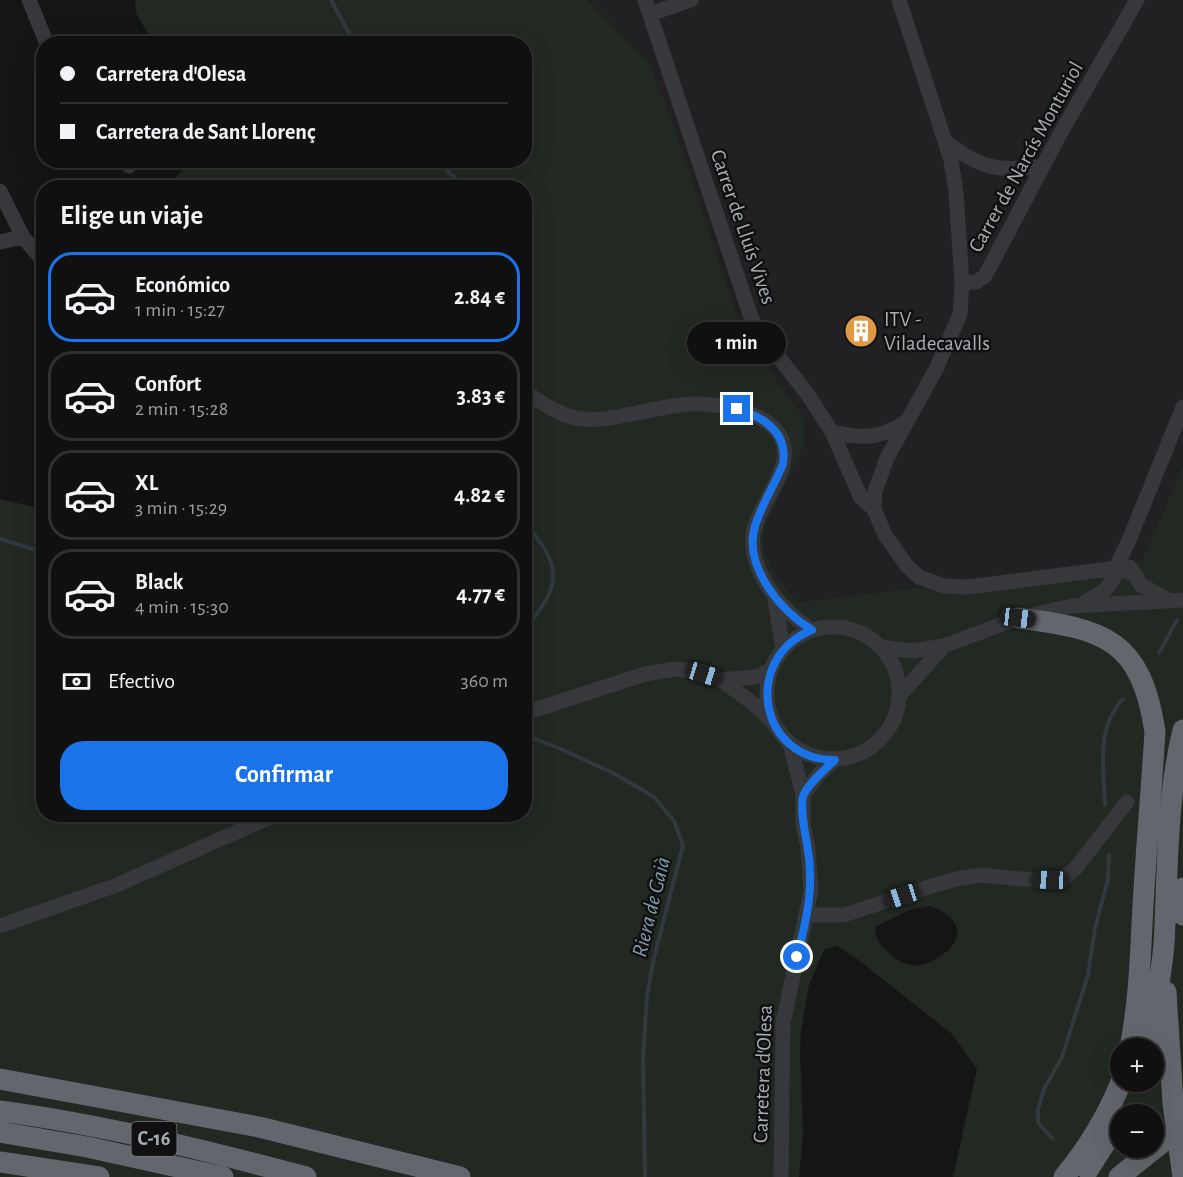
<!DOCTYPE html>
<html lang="es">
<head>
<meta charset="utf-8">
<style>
	:root { --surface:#101010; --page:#191919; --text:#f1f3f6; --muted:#9c9d9f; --line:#303030; --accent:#1a73e8 }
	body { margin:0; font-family:"Alegreya Sans",sans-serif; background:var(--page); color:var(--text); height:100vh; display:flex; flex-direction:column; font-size:22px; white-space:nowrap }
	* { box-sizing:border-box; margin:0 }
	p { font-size:20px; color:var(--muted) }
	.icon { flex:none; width:33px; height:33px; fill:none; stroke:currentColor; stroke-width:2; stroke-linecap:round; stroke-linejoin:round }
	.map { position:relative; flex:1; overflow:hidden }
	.details { position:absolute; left:36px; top:180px; width:496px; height:642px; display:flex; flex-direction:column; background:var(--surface); border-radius:24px; box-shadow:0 6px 24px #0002,0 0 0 2px var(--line) }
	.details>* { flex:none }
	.top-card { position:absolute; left:36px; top:36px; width:496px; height:132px; border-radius:24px; box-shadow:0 6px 24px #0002,0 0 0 2px var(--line); display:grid; align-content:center; height:132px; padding:0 24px; background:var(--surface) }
	.controls { position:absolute; left:1110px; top:1038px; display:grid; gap:12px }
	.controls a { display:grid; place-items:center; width:54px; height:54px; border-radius:50%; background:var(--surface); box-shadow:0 6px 24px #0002,0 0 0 2px var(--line); font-size:30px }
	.end { position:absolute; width:27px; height:27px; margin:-14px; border:8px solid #1a73e8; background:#fff; box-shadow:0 0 0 3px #fff }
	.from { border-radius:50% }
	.bubble { position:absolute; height:42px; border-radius:21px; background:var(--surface); box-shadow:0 6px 24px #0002,0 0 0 2px var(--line); font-size:20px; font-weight:700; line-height:42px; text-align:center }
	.car { position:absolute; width:18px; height:36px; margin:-18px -9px; border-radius:8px; box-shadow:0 0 4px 2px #0007; background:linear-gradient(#222 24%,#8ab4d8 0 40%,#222 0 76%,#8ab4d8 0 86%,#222 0) }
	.top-card b { display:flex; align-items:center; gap:21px; height:57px; font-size:22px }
	.top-card b+b { border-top:2px solid var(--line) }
	.top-card i { width:15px; height:15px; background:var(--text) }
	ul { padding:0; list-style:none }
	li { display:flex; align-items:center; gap:18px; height:90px; margin:0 12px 9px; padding:0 12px; border:3px solid var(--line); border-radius:24px }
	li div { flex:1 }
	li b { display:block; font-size:22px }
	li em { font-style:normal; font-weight:700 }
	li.selected { border-color:var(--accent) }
	li>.icon { width:54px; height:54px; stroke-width:1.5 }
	h2 { padding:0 24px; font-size:27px; line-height:72px }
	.pay { display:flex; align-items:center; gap:15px; height:66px; padding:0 24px; font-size:22px }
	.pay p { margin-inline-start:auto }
	.action { display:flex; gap:12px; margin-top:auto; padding:12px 24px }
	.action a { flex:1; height:69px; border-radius:24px; background:var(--accent); color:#fff; font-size:24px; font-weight:700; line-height:69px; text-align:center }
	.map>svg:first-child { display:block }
</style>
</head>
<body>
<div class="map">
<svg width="1183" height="1177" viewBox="0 0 1183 1177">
	<rect width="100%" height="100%" fill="#151516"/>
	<path fill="#212123" d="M587 0H1183V465L1142 561 798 602 779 580 764 551 765 528 804 446 805 419 743 333 650 64Z"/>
	<path fill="#212922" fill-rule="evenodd" d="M135 0H587L650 64 684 155 743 333 805 419 804 446 765 528 764 551 779 580 798 602 1142 561 1183 465V1177H953L977 1069 952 1034 856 958 837 946 824 950 809 985 801 1031 800 1051 803 1135 799 1177H0V499L43 509 44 814H525V188L168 187 189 161 525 160V44L153 43 136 13ZM929 906C965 917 967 943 934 960 926 964 920 967 911 965 903 964 897 959 890 954 881 947 875 939 875 927L909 910ZM1120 1048H1154V1082H1120ZM1120 1114H1154V1148H1120Z"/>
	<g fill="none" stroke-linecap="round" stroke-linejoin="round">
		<path stroke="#2f393e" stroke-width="4" d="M331 0 355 44
			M436 160 456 179 461 188
			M525 523C546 547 565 572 544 603 538 613 531 621 525 631
			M0 539 36 550 44 554
			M1159 653 1177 620
			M525 735 561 749 615 774 653 796 674 821 683 845 654 958 647 995 643 1057 645 1177
			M1105 805C1104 768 1095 729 1123 699
			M1053 1139 1038 1123V1110L1044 1089 1062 1057 1088 975 1095 928 1108 879 1109 855"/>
		<path stroke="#36383b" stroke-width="15" d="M29 0 47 44
			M645 0 751 317 758 331 806 392 832 432 861 498 874 509
			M899 0 951 160 956 192 962 283 960 314 936 369 887 458 875 491 874 509 885 535 907 566 919 577 944 586 968 587 1117 568 1134 574
			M650 14 691 0
			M945 141C980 169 999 172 1043 166
			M126 160 129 166
			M0 191 23 237 44 262
			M0 242 23 237
			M962 283 976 282 985 276 1060 134 1137 0
			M525 392C542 403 561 417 582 419 599 421 615 417 632 414 672 406 698 398 739 410 750 413 763 418 772 426 807 458 758 500 753 534 749 573 782 611 812 630
			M832 432C863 439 879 439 906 422
			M1130 567 1141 585 1167 599
			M775 600 783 650
			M1084 603 1106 589 1114 578 1119 561 1130 538 1183 407
			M767 693a66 66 0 1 1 132 0a66 66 0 1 1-132 0Z
			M882 647 912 651 944 646 1018 618 1072 606 1183 600
			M721 680 755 677 771 670
			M900 695 944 646
			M525 713 645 674 675 669 691 671 721 680 754 704 772 722
			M803 795 820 773 835 760
			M808 915H844L932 886 956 879 981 875 1020 879 1050 880 1064 878 1075 869 1127 802
			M0 926 117 885 277 814
			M781 1177 783 1023 811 891 808 848 803 824V795L790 744"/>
		<path stroke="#63666c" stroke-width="21" d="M1018 618C1105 629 1141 639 1155 732 1151 797 1145 861 1142 925 1140 967 1138 1007 1130 1048
			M1183 888V915
			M1166 992 1173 1103 1183 1177
			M1147 1048C1154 1014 1161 979 1164 944 1168 873 1166 800 1183 730
			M0 1079 259 1127 460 1177
			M0 1111C104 1125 205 1150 306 1177
			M0 1132 87 1147 223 1177
			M0 1162 99 1177
			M1088 1170 1120 1120
			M1064 1177C1088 1148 1107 1117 1121 1082
			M1119 1177 1164 1141 1183 1129"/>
	</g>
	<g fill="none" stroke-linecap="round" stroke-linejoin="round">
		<path stroke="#1a73e8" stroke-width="8" d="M737 409C764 417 788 432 783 464 775 484 763 502 756 523 741 565 780 610 812 630 742 658 758 760 835 760 824 770 811 781 804 794 799 805 805 832 807 844 815 885 807 918 797 957"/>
	</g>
	<defs>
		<g id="building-disc" transform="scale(1.725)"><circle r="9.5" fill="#e19842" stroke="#101011"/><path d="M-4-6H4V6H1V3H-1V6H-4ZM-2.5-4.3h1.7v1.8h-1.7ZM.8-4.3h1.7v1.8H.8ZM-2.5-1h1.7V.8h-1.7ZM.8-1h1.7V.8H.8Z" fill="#fff"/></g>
	</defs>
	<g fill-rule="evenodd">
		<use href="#building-disc" x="861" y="331"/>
	</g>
	<g text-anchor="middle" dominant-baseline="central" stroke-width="5" stroke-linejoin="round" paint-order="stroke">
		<rect fill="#101011" stroke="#7a7f84" stroke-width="1.5" x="131.5" y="1122" width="45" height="34" rx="4.5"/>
		<g font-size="20" font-weight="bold" fill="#a8aeb5">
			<text x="154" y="1139">C-16</text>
		</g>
		<g font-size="21" fill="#a8aeb5" stroke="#101011">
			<text transform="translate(1026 157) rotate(-61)">Carrer de Narcís Monturiol</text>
			<text transform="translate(743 227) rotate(71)">Carrer de Lluís Vives</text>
			<text transform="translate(763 1074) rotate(-88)">Carretera d'Olesa</text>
		</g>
		<g font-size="21" fill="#a8aeb5" stroke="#101011" text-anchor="start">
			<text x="884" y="319">ITV -<tspan x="884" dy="24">Viladecavalls</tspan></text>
		</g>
		<g font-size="22" font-style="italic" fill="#829ead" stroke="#101011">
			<text transform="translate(651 907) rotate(-76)">Riera de Gaià</text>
		</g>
	</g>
</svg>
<div class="controls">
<a>+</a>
<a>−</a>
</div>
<i class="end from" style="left:797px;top:957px"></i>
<i class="end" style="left:737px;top:409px"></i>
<div class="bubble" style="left:687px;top:322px;width:99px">1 min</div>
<i class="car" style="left:1018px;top:618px;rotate:97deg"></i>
<i class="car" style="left:704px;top:674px;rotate:107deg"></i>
<i class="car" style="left:1050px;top:880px;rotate:272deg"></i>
<i class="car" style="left:902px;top:896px;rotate:252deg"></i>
<div class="top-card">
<b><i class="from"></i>Carretera d'Olesa</b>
<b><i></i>Carretera de Sant Llorenç</b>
</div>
<section class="details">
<h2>Elige un viaje</h2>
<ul>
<li class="selected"><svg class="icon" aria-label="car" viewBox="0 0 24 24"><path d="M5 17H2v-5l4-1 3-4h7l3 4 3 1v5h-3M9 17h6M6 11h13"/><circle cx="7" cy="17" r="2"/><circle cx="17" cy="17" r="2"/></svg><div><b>Económico</b><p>1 min · 15:27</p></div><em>2.84 €</em></li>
<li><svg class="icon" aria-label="car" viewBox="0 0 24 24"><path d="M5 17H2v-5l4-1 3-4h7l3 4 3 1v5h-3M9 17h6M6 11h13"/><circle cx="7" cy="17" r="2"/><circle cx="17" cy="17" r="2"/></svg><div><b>Confort</b><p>2 min · 15:28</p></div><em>3.83 €</em></li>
<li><svg class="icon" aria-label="car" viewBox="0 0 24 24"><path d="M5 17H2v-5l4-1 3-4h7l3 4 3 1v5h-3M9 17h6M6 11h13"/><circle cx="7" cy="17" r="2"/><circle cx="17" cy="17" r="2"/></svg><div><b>XL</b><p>3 min · 15:29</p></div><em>4.82 €</em></li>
<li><svg class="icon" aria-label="car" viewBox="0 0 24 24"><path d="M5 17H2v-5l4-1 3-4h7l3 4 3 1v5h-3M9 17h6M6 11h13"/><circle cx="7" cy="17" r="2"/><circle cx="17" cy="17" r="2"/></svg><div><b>Black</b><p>4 min · 15:30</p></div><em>4.77 €</em></li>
</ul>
<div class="pay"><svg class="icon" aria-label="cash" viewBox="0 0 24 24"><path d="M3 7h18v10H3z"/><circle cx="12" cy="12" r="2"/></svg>Efectivo<p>360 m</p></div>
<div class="action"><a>Confirmar</a></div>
</section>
</div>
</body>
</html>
